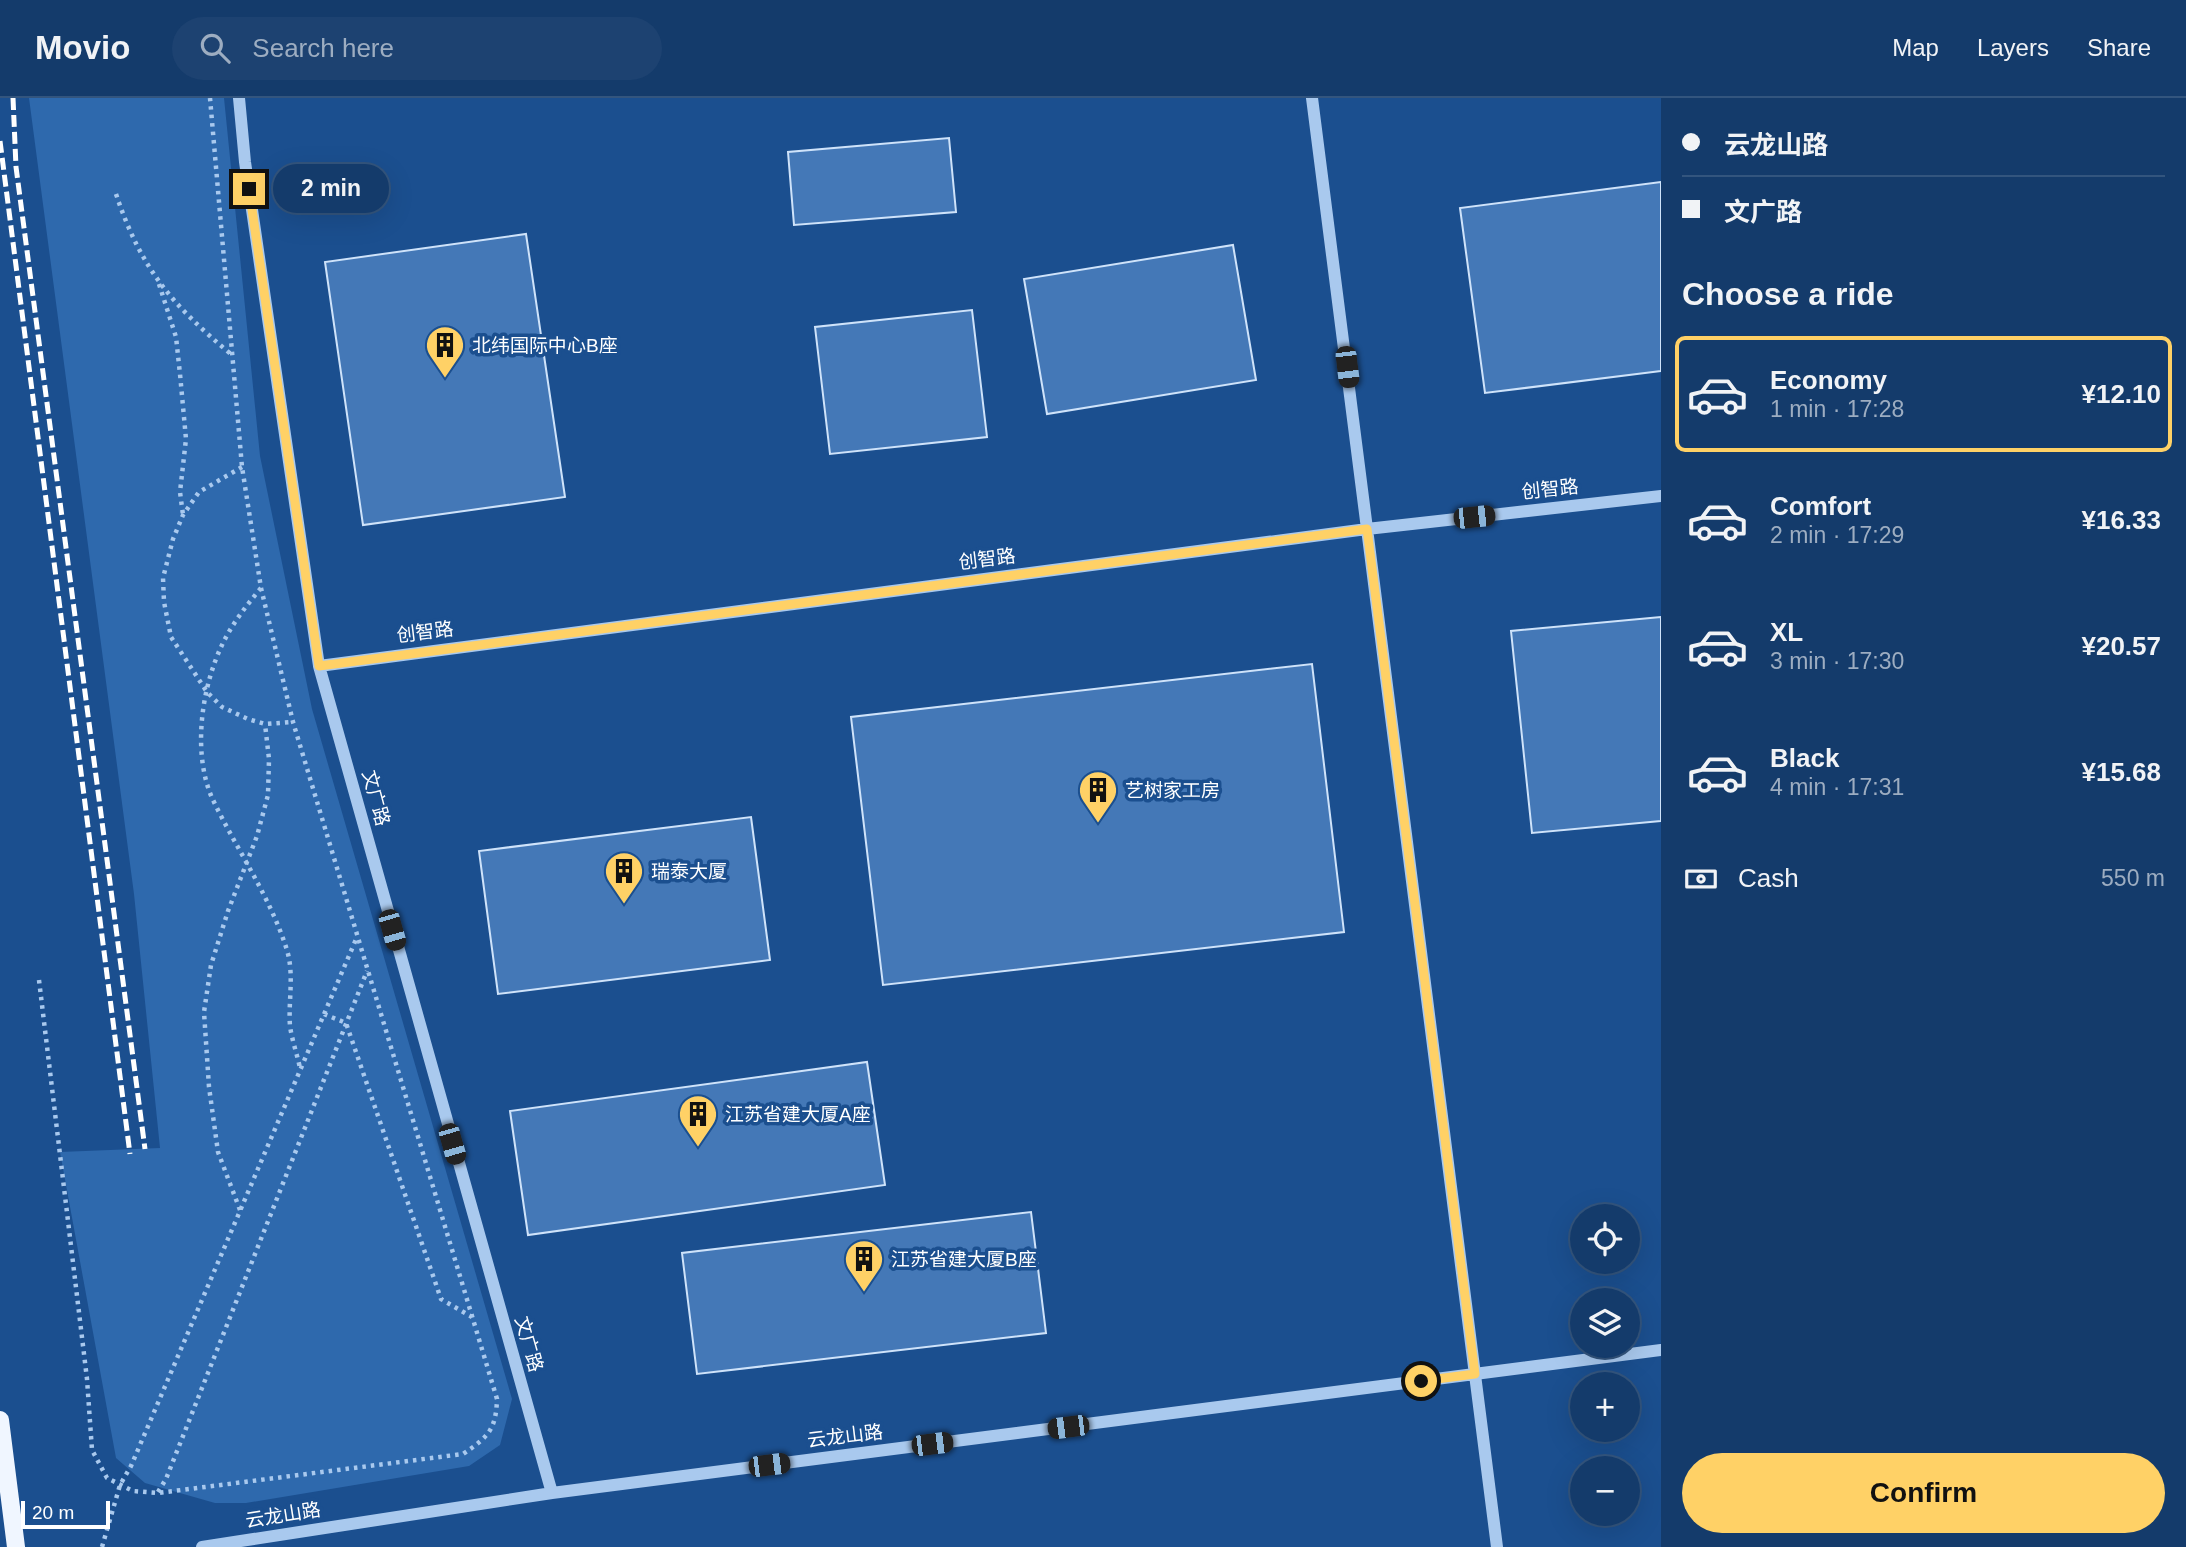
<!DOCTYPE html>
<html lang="en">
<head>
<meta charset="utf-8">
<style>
	:root { --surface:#143b6b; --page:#1d4271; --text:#f1f3f6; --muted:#9dadc1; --line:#33557e; --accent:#ffd166 }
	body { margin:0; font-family:Arial,"Noto Sans SC",sans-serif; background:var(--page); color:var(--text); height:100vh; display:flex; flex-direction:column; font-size:26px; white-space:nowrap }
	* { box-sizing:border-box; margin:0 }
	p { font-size:23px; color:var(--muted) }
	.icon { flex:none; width:38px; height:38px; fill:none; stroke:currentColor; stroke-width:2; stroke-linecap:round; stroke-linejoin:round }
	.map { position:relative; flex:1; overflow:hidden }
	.sheet { display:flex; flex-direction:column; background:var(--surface); width:525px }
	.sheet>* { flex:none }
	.top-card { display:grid; align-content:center; height:154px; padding:0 21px; background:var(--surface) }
	.buttons { position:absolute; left:1570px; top:1106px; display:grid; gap:14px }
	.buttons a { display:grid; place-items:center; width:70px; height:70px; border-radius:50%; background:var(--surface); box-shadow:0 7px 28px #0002,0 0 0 2px var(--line); font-size:35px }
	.scale { position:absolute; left:21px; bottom:18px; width:89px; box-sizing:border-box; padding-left:7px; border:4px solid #fff; border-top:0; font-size:19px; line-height:24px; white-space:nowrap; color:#fff; -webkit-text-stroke:5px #1b4f8f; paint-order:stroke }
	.end { position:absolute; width:32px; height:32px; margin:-16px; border:9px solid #ffd166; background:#111; box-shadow:0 0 0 4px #111 }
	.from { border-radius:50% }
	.bubble { position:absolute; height:49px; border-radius:24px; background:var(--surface); box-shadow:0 7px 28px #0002,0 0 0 2px var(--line); font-size:23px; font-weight:800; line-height:49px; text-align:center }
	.car { position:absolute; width:21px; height:42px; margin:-21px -10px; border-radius:9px; box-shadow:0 0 5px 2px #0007; background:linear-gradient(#222 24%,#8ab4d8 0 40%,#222 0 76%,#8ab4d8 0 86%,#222 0) }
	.top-card b { display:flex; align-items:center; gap:24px; height:66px; font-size:26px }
	.top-card b+b { border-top:2px solid var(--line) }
	.top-card i { width:18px; height:18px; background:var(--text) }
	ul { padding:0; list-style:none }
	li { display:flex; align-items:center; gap:21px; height:116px; margin:0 14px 10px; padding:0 7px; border:4px solid transparent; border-radius:10px }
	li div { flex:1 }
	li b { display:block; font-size:26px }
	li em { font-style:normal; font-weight:800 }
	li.active { border-color:var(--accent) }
	li>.icon { width:63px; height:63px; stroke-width:1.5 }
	h2 { padding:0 21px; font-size:32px; line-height:84px }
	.pay { display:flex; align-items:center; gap:18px; height:77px; padding:0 21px; font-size:26px }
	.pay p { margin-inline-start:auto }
	.action { display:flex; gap:14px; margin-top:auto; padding:14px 21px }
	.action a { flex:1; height:80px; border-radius:42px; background:var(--accent); color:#111; font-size:28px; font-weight:800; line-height:80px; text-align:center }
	header { display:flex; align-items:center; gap:42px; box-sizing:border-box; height:98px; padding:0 35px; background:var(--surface); border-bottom:2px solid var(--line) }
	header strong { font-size:33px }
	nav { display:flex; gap:38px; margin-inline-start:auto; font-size:24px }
	.search { width:490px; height:63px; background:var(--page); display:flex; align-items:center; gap:18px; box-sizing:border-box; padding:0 24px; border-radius:38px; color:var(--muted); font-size:26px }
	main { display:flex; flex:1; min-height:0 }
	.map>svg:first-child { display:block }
</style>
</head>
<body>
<header>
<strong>Movio</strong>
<div class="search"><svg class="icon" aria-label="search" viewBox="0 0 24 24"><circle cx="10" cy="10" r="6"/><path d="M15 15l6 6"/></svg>Search here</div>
<nav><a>Map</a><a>Layers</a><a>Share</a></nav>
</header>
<main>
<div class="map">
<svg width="1661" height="1449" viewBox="0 0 1661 1449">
	<rect width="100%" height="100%" fill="#1b4f8f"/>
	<path fill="#2e69ad" d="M29 0H224L260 358 312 611 512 1301 500 1347 469 1368 246 1405H215L145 1385 116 1360 60 1054 160 1050 134 796Z"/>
	<path fill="#4478b7" stroke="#cfe3fa" stroke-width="2" d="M949 40 956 114 794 127 788 54Z
		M1661 84V273L1485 295 1460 110Z
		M526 136 565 399 363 427 325 164Z
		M1233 147 1256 282 1047 316 1024 181Z
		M972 212 987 339 830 356 815 229Z
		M1661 519V723L1532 735 1511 533Z
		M1312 566 1344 834 883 887 851 619Z
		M751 719 770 862 498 896 479 753Z
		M867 964 885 1087 528 1137 510 1013Z
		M1031 1114 1046 1235 697 1276 682 1155Z"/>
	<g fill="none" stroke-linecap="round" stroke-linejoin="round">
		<path stroke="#a9c9ee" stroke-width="4.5" stroke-dasharray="3.5 5" stroke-linecap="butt" d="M116 96C141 171 172 207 232 257
			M159 186 176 239 180 276 186 341 180 394 183 417
			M242 369 199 394 183 417 173 441 163 480 164 504 171 539 207 594 222 609 248 621 265 626 293 624
			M261 490C246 508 232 526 222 547 201 591 192 657 213 702 237 752 269 797 286 849 295 875 288 902 290 928 292 942 297 956 300 970
			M39 882 87 1281 92 1352 107 1380 133 1393 158 1395 463 1356C488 1339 496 1332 497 1301L293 624 261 490 242 369 210 0
			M324 916 346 925 441 1201 472 1219
			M240 1112 218 1054 209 989 204 914 211 867 228 813 257 738 268 697 269 661 265 626
			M158 1394 166 1381 367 873
			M102 1449 120 1387 131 1368 357 839"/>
		<path stroke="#a9c9ee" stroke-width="12" d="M239 0 245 64 319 568 552 1395
			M1312 0 1497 1449
			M319 568 1367 431 1661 398
			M202 1449 552 1395 1661 1252"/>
		<path stroke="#f0f6ff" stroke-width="18" d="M0 1322 16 1449"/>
		<path stroke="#fff" stroke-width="5" stroke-dasharray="12 5" stroke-linecap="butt" d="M13 0 16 69 145 1051
			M0 43 130 1056"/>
	</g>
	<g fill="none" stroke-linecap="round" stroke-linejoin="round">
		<path stroke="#ffd166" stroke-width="9" d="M249 91 319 568 1367 431 1475 1276 1421 1283"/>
	</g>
	<defs>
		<g id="building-pin" transform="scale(2.0125)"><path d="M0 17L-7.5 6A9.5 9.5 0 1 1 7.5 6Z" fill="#ffd166" stroke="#1b4f8f"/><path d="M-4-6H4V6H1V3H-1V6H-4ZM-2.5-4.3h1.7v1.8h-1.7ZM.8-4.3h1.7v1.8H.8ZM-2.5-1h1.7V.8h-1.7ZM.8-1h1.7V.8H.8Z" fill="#111"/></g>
	</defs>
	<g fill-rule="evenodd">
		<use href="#building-pin" x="445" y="247"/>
		<use href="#building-pin" x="1098" y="692"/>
		<use href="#building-pin" x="624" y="773"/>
		<use href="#building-pin" x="698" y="1016"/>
		<use href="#building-pin" x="864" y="1161"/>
	</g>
	<g text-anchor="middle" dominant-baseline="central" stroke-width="7" stroke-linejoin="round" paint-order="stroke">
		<g font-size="19" fill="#fff" stroke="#1b4f8f" text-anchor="start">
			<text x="472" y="247">北纬国际中心B座</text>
			<text x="1125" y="692">艺树家工房</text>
			<text x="651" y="773">瑞泰大厦</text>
			<text x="725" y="1016">江苏省建大厦A座</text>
			<text x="891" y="1161">江苏省建大厦B座</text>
		</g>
		<g font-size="19" fill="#fff" stroke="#1b4f8f">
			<text transform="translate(1550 391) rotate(-6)">创智路</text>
			<text transform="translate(987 461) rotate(-7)">创智路</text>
			<text transform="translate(425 534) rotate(-7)">创智路</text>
			<text transform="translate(376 700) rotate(75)">文广路</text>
			<text transform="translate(529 1246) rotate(74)">文广路</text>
			<text transform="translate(845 1338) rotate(-7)">云龙山路</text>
			<text transform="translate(283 1417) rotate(-9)">云龙山路</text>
		</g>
	</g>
</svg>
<div class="buttons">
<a><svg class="icon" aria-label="locate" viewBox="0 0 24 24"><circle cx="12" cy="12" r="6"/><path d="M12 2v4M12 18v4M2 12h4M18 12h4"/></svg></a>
<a><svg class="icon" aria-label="layers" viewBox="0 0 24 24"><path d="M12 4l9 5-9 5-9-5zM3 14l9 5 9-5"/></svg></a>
<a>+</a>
<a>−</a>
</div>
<div class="scale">20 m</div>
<i class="end from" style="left:1421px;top:1283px"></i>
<i class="end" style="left:249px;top:91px"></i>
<div class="bubble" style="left:273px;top:66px;width:116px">2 min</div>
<i class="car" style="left:1347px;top:269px;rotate:173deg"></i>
<i class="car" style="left:1474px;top:419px;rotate:84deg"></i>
<i class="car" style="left:392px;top:832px;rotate:164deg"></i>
<i class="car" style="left:452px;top:1046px;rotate:164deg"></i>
<i class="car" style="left:1068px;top:1329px;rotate:263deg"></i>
<i class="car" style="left:932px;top:1346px;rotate:83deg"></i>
<i class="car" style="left:769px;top:1367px;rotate:83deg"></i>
</div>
<section class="sheet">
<div class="top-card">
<b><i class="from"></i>云龙山路</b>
<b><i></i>文广路</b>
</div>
<h2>Choose a ride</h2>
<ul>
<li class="active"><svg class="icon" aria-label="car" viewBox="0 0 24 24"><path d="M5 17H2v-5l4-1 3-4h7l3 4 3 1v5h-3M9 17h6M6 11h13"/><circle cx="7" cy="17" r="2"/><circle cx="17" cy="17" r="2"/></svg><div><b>Economy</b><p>1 min · 17:28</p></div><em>¥12.10</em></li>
<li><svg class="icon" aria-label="car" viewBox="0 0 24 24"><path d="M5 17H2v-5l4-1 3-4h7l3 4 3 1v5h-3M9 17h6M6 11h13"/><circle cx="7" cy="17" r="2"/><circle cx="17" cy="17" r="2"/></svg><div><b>Comfort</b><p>2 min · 17:29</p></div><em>¥16.33</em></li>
<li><svg class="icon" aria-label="car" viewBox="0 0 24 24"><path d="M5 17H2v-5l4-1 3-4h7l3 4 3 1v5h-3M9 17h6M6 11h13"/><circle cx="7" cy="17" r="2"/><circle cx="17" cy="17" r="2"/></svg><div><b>XL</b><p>3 min · 17:30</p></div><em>¥20.57</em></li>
<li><svg class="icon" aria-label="car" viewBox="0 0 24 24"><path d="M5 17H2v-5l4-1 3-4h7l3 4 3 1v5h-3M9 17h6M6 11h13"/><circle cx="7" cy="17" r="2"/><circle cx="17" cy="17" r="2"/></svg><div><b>Black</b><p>4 min · 17:31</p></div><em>¥15.68</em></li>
</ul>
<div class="pay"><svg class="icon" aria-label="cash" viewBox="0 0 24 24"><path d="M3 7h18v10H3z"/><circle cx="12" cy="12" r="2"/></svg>Cash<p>550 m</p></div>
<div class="action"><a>Confirm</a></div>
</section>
</main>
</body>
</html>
